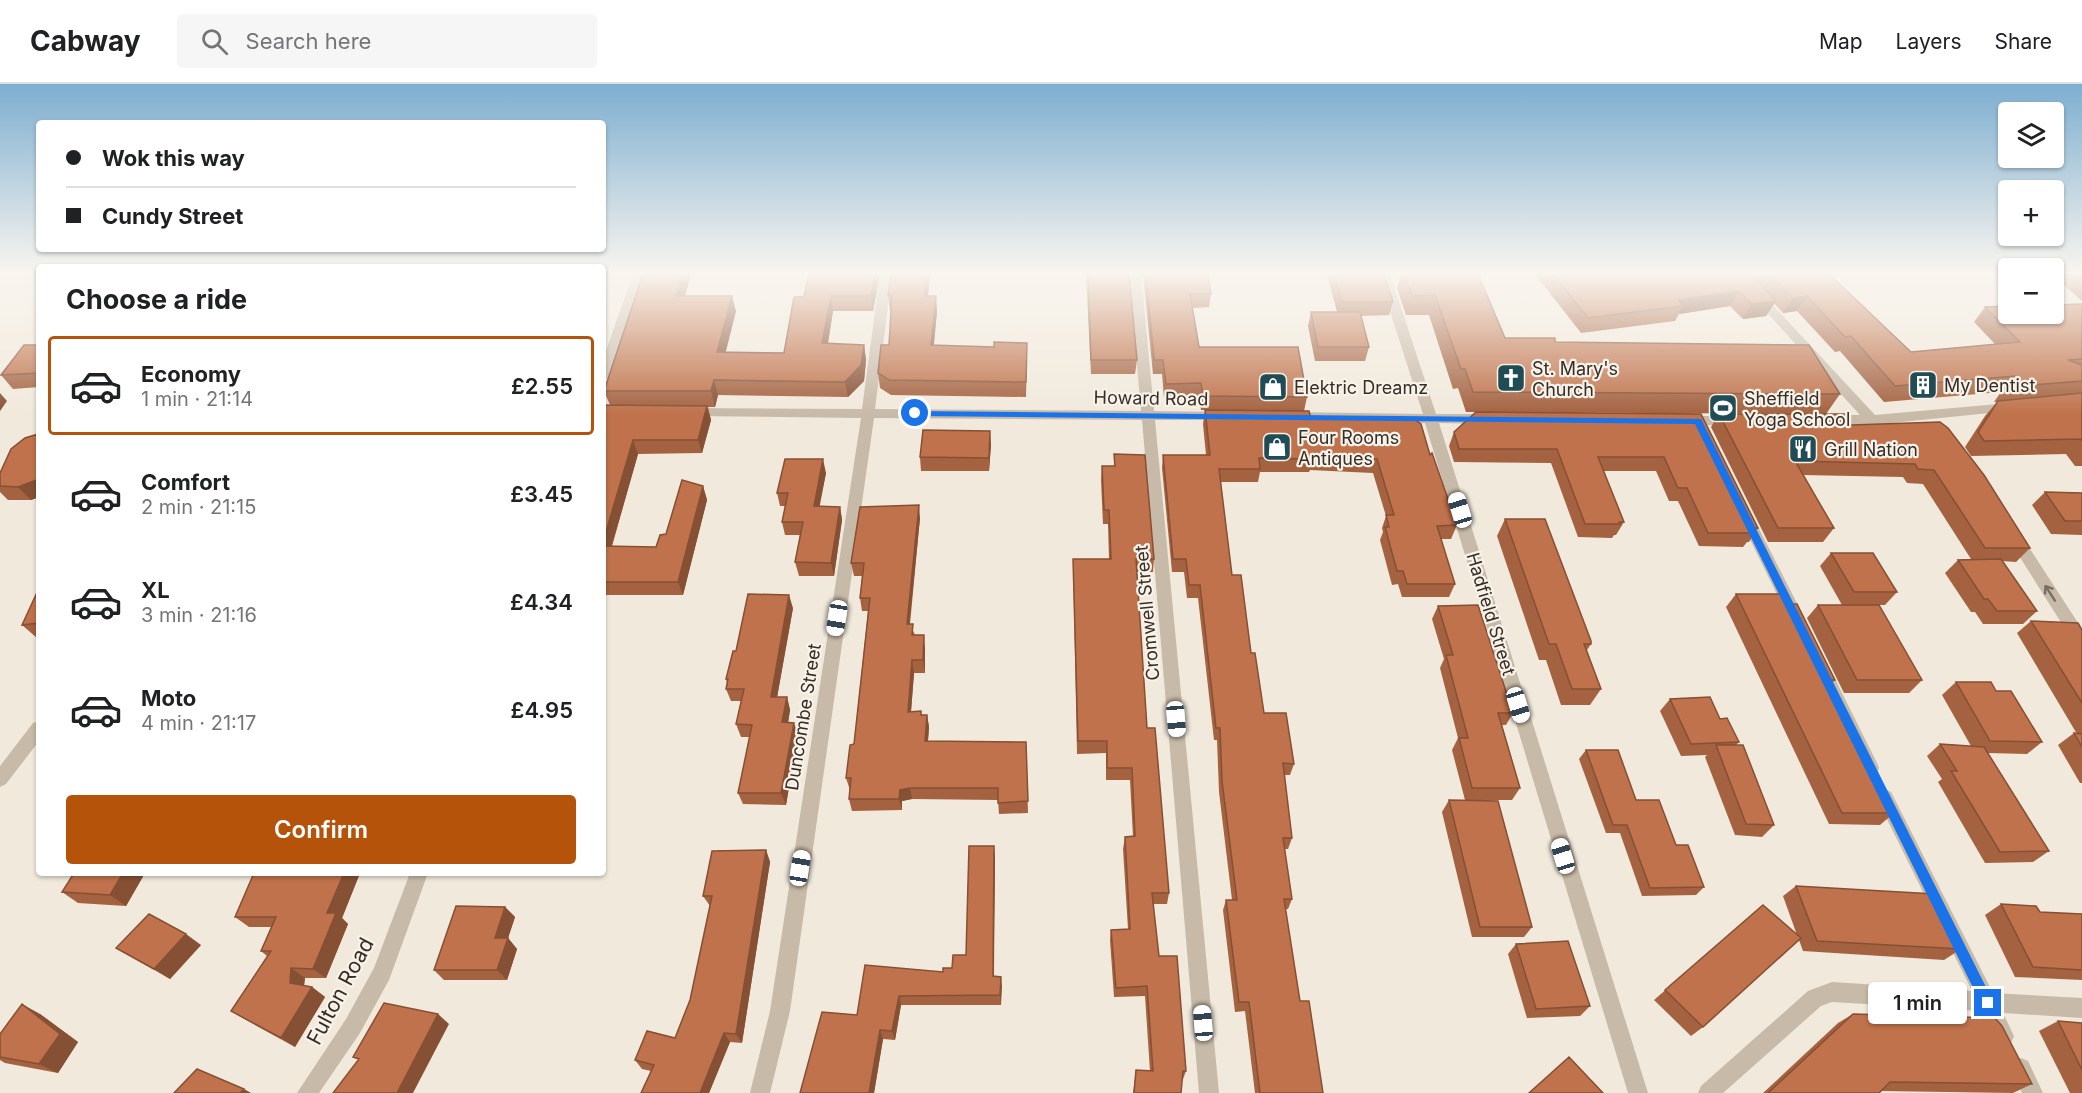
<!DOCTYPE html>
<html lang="en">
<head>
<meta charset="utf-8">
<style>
	:root { --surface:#fff; --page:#f6f6f6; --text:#202124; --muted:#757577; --line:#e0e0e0; --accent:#b45309 }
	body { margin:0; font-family:Inter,sans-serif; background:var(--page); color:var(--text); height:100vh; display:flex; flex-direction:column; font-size:22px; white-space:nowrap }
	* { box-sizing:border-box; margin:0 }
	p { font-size:20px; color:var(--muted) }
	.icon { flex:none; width:33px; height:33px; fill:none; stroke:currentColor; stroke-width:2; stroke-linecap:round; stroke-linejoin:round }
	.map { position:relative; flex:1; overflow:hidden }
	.sheet { position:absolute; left:36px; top:180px; width:570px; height:612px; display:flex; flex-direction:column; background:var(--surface); border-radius:6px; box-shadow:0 2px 4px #0004 }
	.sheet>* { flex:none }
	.guide { position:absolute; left:36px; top:36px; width:570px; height:132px; border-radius:6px; box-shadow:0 2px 4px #0004; display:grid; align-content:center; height:132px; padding:0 30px; background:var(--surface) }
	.fabs { position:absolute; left:1998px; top:18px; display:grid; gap:12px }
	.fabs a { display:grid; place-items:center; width:66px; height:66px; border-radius:6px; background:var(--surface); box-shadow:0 2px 4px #0004; font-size:30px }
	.end { position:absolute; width:27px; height:27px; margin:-14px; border:8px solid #1a73e8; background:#fff; box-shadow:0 0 0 3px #fff }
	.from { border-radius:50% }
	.bubble { position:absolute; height:42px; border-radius:6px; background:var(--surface); box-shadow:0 2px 4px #0004; font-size:20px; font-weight:600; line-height:42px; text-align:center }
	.car { position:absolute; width:18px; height:36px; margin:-18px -9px; border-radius:8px; box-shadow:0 0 4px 2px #0007; background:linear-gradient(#fff 24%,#345 0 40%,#fff 0 76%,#345 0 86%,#fff 0) }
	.guide b { display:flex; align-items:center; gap:21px; height:57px; font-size:22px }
	.guide b+b { border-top:2px solid var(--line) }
	.guide i { width:15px; height:15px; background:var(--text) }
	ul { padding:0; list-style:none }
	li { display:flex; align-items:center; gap:18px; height:99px; margin:0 12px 9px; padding:0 18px; border:3px solid transparent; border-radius:6px }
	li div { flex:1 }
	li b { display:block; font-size:22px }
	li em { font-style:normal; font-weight:600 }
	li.current { border-color:var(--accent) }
	li>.icon { width:54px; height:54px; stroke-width:1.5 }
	h2 { padding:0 30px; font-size:27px; line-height:72px }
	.action { display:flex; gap:12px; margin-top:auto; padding:12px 30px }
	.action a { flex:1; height:69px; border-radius:6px; background:var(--accent); color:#fff; font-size:24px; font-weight:600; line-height:69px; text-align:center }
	header { display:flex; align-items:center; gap:36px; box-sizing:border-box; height:84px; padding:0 30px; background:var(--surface); border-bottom:2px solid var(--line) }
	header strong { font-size:28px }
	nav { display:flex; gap:33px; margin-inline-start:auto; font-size:21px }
	.search { width:420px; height:54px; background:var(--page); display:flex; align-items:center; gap:15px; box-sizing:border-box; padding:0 21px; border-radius:6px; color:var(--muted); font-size:22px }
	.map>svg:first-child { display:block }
</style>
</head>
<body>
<header>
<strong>Cabway</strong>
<div class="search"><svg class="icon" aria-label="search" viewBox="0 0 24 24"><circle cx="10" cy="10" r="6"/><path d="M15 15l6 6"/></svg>Search here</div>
<nav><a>Map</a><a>Layers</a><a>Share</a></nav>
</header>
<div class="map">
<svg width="2082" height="1009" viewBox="0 0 2082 1009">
	<rect width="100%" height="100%" fill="#f1e9dc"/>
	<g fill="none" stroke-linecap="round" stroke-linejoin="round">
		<path fill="#c8baa8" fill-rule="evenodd" d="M633 190H645L609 293 603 297V275Z
			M880 190H892L875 325 1141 327 1129 190H1141L1154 327 1224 328 1231 332 1224 336H1155L1219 1009H1199L1142 336 874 334 790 927 770 1009H750L770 927 861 334 690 332 683 328 690 324 862 325Z
			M1378 190H1390L1436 330H1488L1495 335 1488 340 1439 339 1648 1009H1628L1425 339 1290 338 1283 333 1290 328 1423 330Z
			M1732 190H1744L1875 331 2009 319 2016 323 2009 327 1872 341 1825 339 1823 336 1830 331H1860Z
			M1686 332H1734L1741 337 1734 342 1681 340 1679 337 1681 334Z
			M1745 426 1752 431 1807 539 1804 543H1794L1791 539 1738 431Z
			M2014 447 2019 448 2082 545V564L2076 562 2009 456 2007 452Z
			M1821 577 1827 579 1877 679 1879 684 1877 689 1871 691 1865 689 1813 584 1815 579Z
			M39 637V657L6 700 0 703V682L33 639Z
			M1885 705 1891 708 1993 909 2082 914V934L2003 929 2014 952 2011 959 2004 962 1997 959 1981 927 1832 918 1821 922 1723 1009H1698L1701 1002 1808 907 1832 898 1972 907 1876 713 1879 708Z
			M410 789H428L389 896 360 949 319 1009H297L346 935 374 884Z
			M2021 974 2028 977 2043 1009H2022L2011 984 2014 977Z"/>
	</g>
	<path fill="#a46240" d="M643 190H691L685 212 736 227 725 268 784 269 804 213 880 190 873 227H833L828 260 864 261 866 276 864 297 848 313 718 311 715 323H708L711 336 702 369 638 370 612 462 656 463 703 402 707 416 683 511H603V321H610L604 307Z
		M891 190H930L928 212 937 227 934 261 1027 274 1026 313 891 311 880 304 878 289 889 261 891 227H890L888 211Z
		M1086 190H1129L1137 276 1135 290H1091Z
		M1143 190H1208L1211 210 1209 223 1192 224 1199 263 1307 313 1304 327 1311 335 1430 371 1457 441 1451 455H1441L1455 500 1449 513H1402L1398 500 1392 501 1380 456 1383 448 1382 444 1386 432 1373 389 1310 386 1309 388H1260L1258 398H1220L1232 491 1264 629 1294 680 1290 691H1284L1292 754 1288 765H1284L1292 815 1288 825H1285L1300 917 1323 1009H1255L1245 927 1235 928 1223 826 1226 816H1232L1219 708 1217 656H1214L1198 514H1187L1184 488H1172L1162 384 1163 371H1206L1203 340 1205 326H1201L1199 313H1164L1162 290H1153Z
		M1327 190H1384L1393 218 1389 231 1361 232 1369 263 1365 277H1315L1308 242 1311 228H1337Z
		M1401 190H1478L1505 254 1555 258 1840 310 1826 330 1851 341 1940 338 2030 464 2016 478 2002 477 2037 527 2023 540H1983L1975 528H1971L1945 489 1958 476 1971 475 1923 400 1907 399 1903 393 1803 391 1834 444 1823 458H1768L1711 343 1719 330H1816L1499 328 1701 330 1758 444 1749 458H1747L1743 463 1699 462 1678 417H1669L1656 387H1603L1624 438 1616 451H1614L1612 454 1578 453 1551 379 1454 378 1449 362 1454 348 1476 328H1466L1458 304 1453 305 1429 231H1406L1397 204Z
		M1535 190H1829L1911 268 1995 260 1974 238 1985 223 2082 220V382H2075L2066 370 1971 372 1965 363 1985 332 1997 318H1994L2001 308 1884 318 1840 267 1835 268 1797 227 1783 229 1774 219 1766 232 1743 235 1730 222 1679 230 1675 237 1581 249Z
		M2054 190H2082V217L2054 192Z
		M39 261V303L13 305 1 291Z
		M39 350V413L31 416H8L0 408V389Z
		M991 360 989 387H921L920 373Z
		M1114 370 1154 475 1153 488H1137L1147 644 1169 809 1167 820H1153L1159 872 1186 987 1183 995H1182L1181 1009H1133L1136 986 1150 987 1145 912 1114 913 1110 856 1111 846 1128 845 1123 765 1125 753H1133L1130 696H1106V669L1077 670 1073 475H1109L1108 440H1103L1101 396 1102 382H1114Z
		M826 389 819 422 840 423 842 436 834 492H799L795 478 800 451H785L782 438 785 422H780L777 409Z
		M2045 408 2082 409V451L2051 450 2032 421Z
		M920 434 910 540 915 551 925 564V589H914L911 628 921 631H927L929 643 928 657 1026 658 1028 729 999 730 998 716 912 715 902 717V726L852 727 849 715 850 706 846 694 854 660 868 527H862L860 514 862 492H854L851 479Z
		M1505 435 1591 560 1587 566 1601 605 1590 621H1561L1546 576H1539L1497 452Z
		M1831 469 1897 508 1885 521H1850L1922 596 1909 609H1844L1807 534 1818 521H1842L1820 482Z
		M39 504V553L37 554 22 541Z
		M1736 510 1787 520 1835 596 1829 602 1894 729 1880 741 1829 740 1726 523Z
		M1438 522 1513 629 1506 641H1502L1520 704 1512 716H1465L1452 666 1458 654 1440 584 1444 575 1432 535Z
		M793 524 777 613H787L790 626 788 639 798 651 786 721 743 720 738 709 750 653H741L736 640 741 617H731L726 605 727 599 726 595 736 567Z
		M2031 537 2082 546V699H2080L2058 661 2074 649 2077 650 2017 549Z
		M1956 598 1996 607 2042 658 2027 670 1988 669 2049 767 2033 778 1985 779 1938 698 1942 695 1927 672 1940 660 1971 662 1942 611Z
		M1670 615 1720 635 1739 658 1736 661 1774 741 1762 753 1735 751 1705 673 1707 671 1681 672 1660 627Z
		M1586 666 1636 716 1676 761 1704 803 1696 811 1642 812 1620 749H1606L1579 675Z
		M1449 716 1532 843 1524 853H1472L1442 728Z
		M766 766 770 778 742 959 730 958 709 1009H641L651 987 642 985 635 976 675 954 690 916 710 822 703 812Z
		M995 773 994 892 1001 893V921H901L895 956 883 955 874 1009H800L857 931 952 884 966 871Z
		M74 789H145L126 822 78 819 62 808Z
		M360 789 342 834 348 840 326 894H305L304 902 312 903 325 913 295 963 246 936 231 927 267 872 261 867 271 843H249L235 833Z
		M1796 802 1961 865 1944 876 1803 867 1799 856 1703 943 1691 952 1654 916 1763 821 1797 851 1783 812Z
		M2001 820 2040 828 2082 830V896L2015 893 1985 831Z
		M505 823 515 833 508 854 517 865 507 896H444L434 886Z
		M1516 860 1590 922 1580 932 1527 934 1508 870Z
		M201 861 170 895 116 864Z
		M40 930 78 958 58 989 5 979 0 976V950Z
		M1853 930 2032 1000 2013 1009 1881 1007 1879 1009H1763L1838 939Z
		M2058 937 2082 939V1009H2070L2039 947Z"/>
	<path fill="#865034" d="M683 190H691L681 227 676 212Z
		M875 190H880L873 227 871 212Z
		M927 190H930L926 227 924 212Z
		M1739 207 1730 222 1679 230 1683 222 1678 216Z
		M732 212 736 227 722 283 717 268Z
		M831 212 833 227 825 275 822 259Z
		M936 212 937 227 932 276 931 261Z
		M1807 212 1797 227 1783 229 1793 214Z
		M1776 217 1766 232 1743 235 1751 220Z
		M864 261 866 276 864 297 848 313 845 298Z
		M714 296 718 311 715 323 711 307Z
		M0 309 7 317 0 327Z
		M707 322 711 336 702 369 698 356Z
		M990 347 991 360 989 387V374Z
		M633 356 638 370 608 475 603 464V458Z
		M823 375 826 389 817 436 814 422Z
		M39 395V413L31 416 18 403Z
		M703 402 707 416 683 511 678 498Z
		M919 421 920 434 908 553 907 540Z
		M840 423 842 436 834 492 831 479Z
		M789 511 793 524 775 625 771 613Z
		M924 551 925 564V589L923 576Z
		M912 576 914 589 910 640 908 628Z
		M787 613 790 626 786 651 782 638Z
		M927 631 929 643 927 669 925 657Z
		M794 639 798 651 786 721 781 709Z
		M910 704 912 715 902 717V726L899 715 900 706Z
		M994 762 995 773 993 902V892Z
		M766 766 770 778 742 959 736 950Z
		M123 789H145L126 822 110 811Z
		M344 789H360L342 834 348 840 326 894 313 885 327 829Z
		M505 823 515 833 508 854 517 865 507 896 497 886 495 854Z
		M186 850 201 861 170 895 154 885Z
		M291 884 305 894 303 908 290 899Z
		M1001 893 1002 903 1001 921 1000 911Z
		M312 903 325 913 295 963 281 954Z
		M899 912 901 921 895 956 892 947Z
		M22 920 40 930 78 958 58 989 39 980Z
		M438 930 449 940 413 1009H397Z
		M880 946 883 955 874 1009H869Z
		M724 949 730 958 709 1009H700Z
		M244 1005 251 1009H240Z"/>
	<path fill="#bf724b" stroke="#865034" stroke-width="1.5" d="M643 190H683L676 212H732L717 268 784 269 794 213H804L809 190H875L871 212H831L822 259 864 261 861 281 845 298 714 296 711 307H604Z
		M891 190H927L924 212H936L931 261 994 263V258L1027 259 1026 298 889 296 878 289 881 261H889L892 211H888Z
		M1088 190H1129L1137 276H1091Z
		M1146 190H1208L1211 210H1190L1199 263H1298L1307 313 1203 312 1201 299 1166 300 1163 276H1154Z
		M1334 190H1384L1393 218H1342Z
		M1404 190H1478L1505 254H1555V258L1809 261 1840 310 1473 308 1465 285H1461L1435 211 1412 212Z
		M1553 190H1751L1776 217 1751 220 1739 207 1678 216 1683 222 1588 234Z
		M1769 190H1829L1911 268 2020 258 1985 223 2008 222V230H2054V221L2082 220V275L2068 276 2082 281V297L2007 303 2014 292 1895 302 1851 252 1845 253 1807 212 1793 214Z
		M1311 228H1360L1369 263H1318Z
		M24 261H39V289L1 291Z
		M2082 309V357L2081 355 1984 357 1978 348 1998 317Z
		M603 321 707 322 698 356H633L603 458Z
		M1205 326 1309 327 1311 335H1414L1421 340 1430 371 1432 369 1457 441 1437 442 1455 500H1407L1403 487H1397L1385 443H1389L1386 431H1394L1377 375 1312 372 1313 375 1259 374 1260 385H1219L1232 491H1241L1251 569H1255L1264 629H1286L1294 680 1283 679 1292 754H1283L1292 815H1284L1300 917H1309L1323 1009H1260L1249 918H1239L1226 816H1237L1222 697 1220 644H1216L1200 501H1189L1186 475H1173L1163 371H1210Z
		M1476 328 1701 330 1758 444H1750L1753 449H1708L1687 404H1678L1664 373H1598L1624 438H1619L1620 440H1585L1557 365H1459L1454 348Z
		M1719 330H1844L1851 341 1940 338 1948 344 1984 391 2030 464H1985L1934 386 1918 385 1915 380 1795 377 1834 444H1778Z
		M923 346 990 347 989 374 920 373Z
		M38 350 39 395 18 403 0 402V389L11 365 25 354Z
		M1114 370 1145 371 1154 475H1136L1147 644H1155L1169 809H1152L1159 872H1177L1186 987H1183L1181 1009H1134L1136 986 1153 987 1147 902 1116 904 1111 846 1130 845 1125 753 1135 752 1132 684H1107V657H1078L1073 475H1111L1109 426H1104L1102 382H1115Z
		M785 375H823L814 422 840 423 831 479 795 478 803 438H782L788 409H777Z
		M682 396 703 402 678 498H603V462L656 463 660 451 666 450Z
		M2045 408 2082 409V437H2065Z
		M919 421 907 540H913L912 551H924L923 576H912L908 628 921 627V631H927L925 657 1026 658 1028 717 998 719V704H910L900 706 899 715H849L851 694H846L850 661 854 660 870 514H860L864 479H851L860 423Z
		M1505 435H1545L1591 557V560H1584L1601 605H1572L1556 560H1549Z
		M1831 469H1873L1897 508H1854Z
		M2001 475 2037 527H1997L1988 515H1984L1958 476Z
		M39 504V539L22 541Z
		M748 510 789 511 771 613H787L782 638 794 639 781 709H738L752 641 736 640 744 605H726L728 595H726L733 567H736Z
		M1736 510H1782L1787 520H1797L1835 596H1826L1894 729H1842Z
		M1478 521 1513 629H1498L1520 704H1472L1459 654H1468L1446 571H1453L1438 522Z
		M1818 521H1879L1922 596H1857Z
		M2031 537 2078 539 2082 546V619Z
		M1956 598H1991L1996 607H2011L2042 658 1990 657Z
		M1710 613 1720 635 1727 634 1739 658 1691 660 1670 615Z
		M2074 649 2082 650V663Z
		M1940 660 1984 663 2049 767 2000 768 1951 687H1957Z
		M1716 661H1743L1774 741 1746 740Z
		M1586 666H1618L1636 716H1659L1676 761H1688L1704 803 1650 804 1627 741H1613Z
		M1449 716 1498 717 1532 843H1480Z
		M969 762H994L993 892 1001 893 1000 911 899 912 892 947 880 946 869 1009H800L822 928 857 931 865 881 943 888V884H952L953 871H966Z
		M766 766 736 950 724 949 700 1009H641L654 981 635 976 647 947 675 954 690 916 712 812H703L712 767Z
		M74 789H123L110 811 62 808Z
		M254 789H344L327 829H336L313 885 291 884 290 899 312 903 281 954 231 927 271 867H261L276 833H235Z
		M1796 802 1935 810 1961 865 1817 857Z
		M2001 820 2036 822 2040 828 2082 830V886L2033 883Z
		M1763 821 1801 854 1703 943 1665 906Z
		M456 822 505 823 495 854H508L497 886H434Z
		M149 830 186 850 154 885 116 864Z
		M1568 857 1590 922 1536 925 1516 860Z
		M384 919 438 930 397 1009H333L359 975 353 973Z
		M22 920 60 950 39 980 0 973V950Z
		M1853 930 1995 934 2002 942 2032 1000 1890 998 1879 1009H1768Z
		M2058 937 2082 939V986Z
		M1569 973 1603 1009H1529Z
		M197 985 244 1005 240 1009H174Z"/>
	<defs><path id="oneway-shaft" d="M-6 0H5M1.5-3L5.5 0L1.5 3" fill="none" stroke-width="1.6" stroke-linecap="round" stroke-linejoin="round" transform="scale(1.5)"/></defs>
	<use stroke="#776d62" href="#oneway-shaft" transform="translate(2050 509) rotate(-123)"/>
	<linearGradient id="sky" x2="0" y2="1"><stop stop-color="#7daed0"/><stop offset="0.57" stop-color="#f9f5ef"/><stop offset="1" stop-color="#f9f5ef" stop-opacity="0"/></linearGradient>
	<rect width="2082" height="331" fill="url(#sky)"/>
	<path fill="#1a73e8" d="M912 327 1701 335 1992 915V924H1983L1695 340 915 332 911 329Z"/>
	<defs>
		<g id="church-square" transform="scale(1.5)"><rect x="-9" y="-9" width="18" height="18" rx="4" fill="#204c55" stroke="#f8f2e8"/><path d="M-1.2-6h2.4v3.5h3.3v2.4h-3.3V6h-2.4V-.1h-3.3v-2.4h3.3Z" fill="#fff"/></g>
		<g id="building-square" transform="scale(1.5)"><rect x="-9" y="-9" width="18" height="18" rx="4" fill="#204c55" stroke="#f8f2e8"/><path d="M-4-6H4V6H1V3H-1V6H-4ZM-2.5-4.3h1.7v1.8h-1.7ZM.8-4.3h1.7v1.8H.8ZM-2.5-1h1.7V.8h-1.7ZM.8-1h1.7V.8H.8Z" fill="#fff"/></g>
		<g id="shop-square" transform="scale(1.5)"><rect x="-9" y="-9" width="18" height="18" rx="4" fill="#204c55" stroke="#f8f2e8"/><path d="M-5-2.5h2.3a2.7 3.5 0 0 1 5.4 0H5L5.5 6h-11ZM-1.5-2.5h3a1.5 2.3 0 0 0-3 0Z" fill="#fff"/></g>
		<g id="stadium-square" transform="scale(1.5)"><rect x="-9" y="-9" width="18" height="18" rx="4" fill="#204c55" stroke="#f8f2e8"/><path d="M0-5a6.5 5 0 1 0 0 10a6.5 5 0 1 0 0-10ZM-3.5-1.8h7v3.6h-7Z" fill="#fff"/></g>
		<g id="restaurant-square" transform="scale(1.5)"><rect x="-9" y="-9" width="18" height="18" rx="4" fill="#204c55" stroke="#f8f2e8"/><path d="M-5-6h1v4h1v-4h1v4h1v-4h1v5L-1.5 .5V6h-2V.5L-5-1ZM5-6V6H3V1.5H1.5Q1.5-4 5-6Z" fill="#fff"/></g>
	</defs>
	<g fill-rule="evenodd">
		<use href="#church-square" x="1511" y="294"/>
		<use href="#building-square" x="1923" y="301"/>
		<use href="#shop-square" x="1273" y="303"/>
		<use href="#stadium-square" x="1723" y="324"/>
		<use href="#shop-square" x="1277" y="363"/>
		<use href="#restaurant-square" x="1803" y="365"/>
	</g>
	<g text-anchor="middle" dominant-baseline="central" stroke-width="4.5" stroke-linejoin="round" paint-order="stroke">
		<g font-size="18" fill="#352e28" stroke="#f8f2e8" text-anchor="start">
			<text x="1532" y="284">St. Mary's<tspan x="1532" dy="21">Church</tspan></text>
			<text x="1944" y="301">My Dentist</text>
			<text x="1294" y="303">Elektric Dreamz</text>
			<text x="1744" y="314">Sheffield<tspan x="1744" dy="21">Yoga School</tspan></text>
			<text x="1298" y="353">Four Rooms<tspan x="1298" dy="21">Antiques</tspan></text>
			<text x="1824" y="365">Grill Nation</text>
		</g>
		<g font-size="18" fill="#352e28" stroke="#f8f2e8">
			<text transform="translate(1151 314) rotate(1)">Howard Road</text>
			<text transform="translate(1147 529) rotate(-95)">Cromwell Street</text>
			<text transform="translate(1491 530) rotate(73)">Hadfield Street</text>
			<text transform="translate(803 633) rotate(-81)">Duncombe Street</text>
		</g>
		<g font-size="21" fill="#352e28" stroke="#f8f2e8">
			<text transform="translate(340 907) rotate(-62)">Fulton Road</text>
		</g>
	</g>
</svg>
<div class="fabs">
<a><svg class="icon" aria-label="layers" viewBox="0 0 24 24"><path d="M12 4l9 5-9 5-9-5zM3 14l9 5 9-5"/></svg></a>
<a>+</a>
<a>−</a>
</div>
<i class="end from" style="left:915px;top:329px"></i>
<i class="end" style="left:1988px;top:919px"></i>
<div class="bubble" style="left:1868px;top:898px;width:99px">1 min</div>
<i class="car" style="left:1460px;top:426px;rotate:343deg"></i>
<i class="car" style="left:837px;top:534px;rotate:189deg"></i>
<i class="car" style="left:1518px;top:621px;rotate:163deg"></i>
<i class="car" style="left:1176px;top:635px;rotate:175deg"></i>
<i class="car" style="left:1563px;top:772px;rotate:343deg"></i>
<i class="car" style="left:800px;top:784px;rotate:9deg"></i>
<i class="car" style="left:1203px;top:939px;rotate:355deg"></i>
<div class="guide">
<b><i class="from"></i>Wok this way</b>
<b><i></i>Cundy Street</b>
</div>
<section class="sheet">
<h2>Choose a ride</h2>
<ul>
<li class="current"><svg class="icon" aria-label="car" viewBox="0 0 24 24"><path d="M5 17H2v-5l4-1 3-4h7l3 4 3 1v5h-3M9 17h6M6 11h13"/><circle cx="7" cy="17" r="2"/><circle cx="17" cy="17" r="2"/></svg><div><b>Economy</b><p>1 min · 21:14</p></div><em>£2.55</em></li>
<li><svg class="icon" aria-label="car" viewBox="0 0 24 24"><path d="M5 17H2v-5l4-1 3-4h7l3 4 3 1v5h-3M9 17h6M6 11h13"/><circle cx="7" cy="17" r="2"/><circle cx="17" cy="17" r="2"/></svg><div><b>Comfort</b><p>2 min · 21:15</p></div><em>£3.45</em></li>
<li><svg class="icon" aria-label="car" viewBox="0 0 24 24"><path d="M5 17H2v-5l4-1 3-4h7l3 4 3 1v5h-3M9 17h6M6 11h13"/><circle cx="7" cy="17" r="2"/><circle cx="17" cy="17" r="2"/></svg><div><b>XL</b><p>3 min · 21:16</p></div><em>£4.34</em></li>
<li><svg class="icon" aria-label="car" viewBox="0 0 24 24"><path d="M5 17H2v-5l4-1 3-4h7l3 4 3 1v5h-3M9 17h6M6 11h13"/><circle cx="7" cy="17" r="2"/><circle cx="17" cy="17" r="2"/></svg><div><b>Moto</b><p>4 min · 21:17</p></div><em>£4.95</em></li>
</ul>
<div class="action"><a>Confirm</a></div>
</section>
</div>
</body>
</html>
